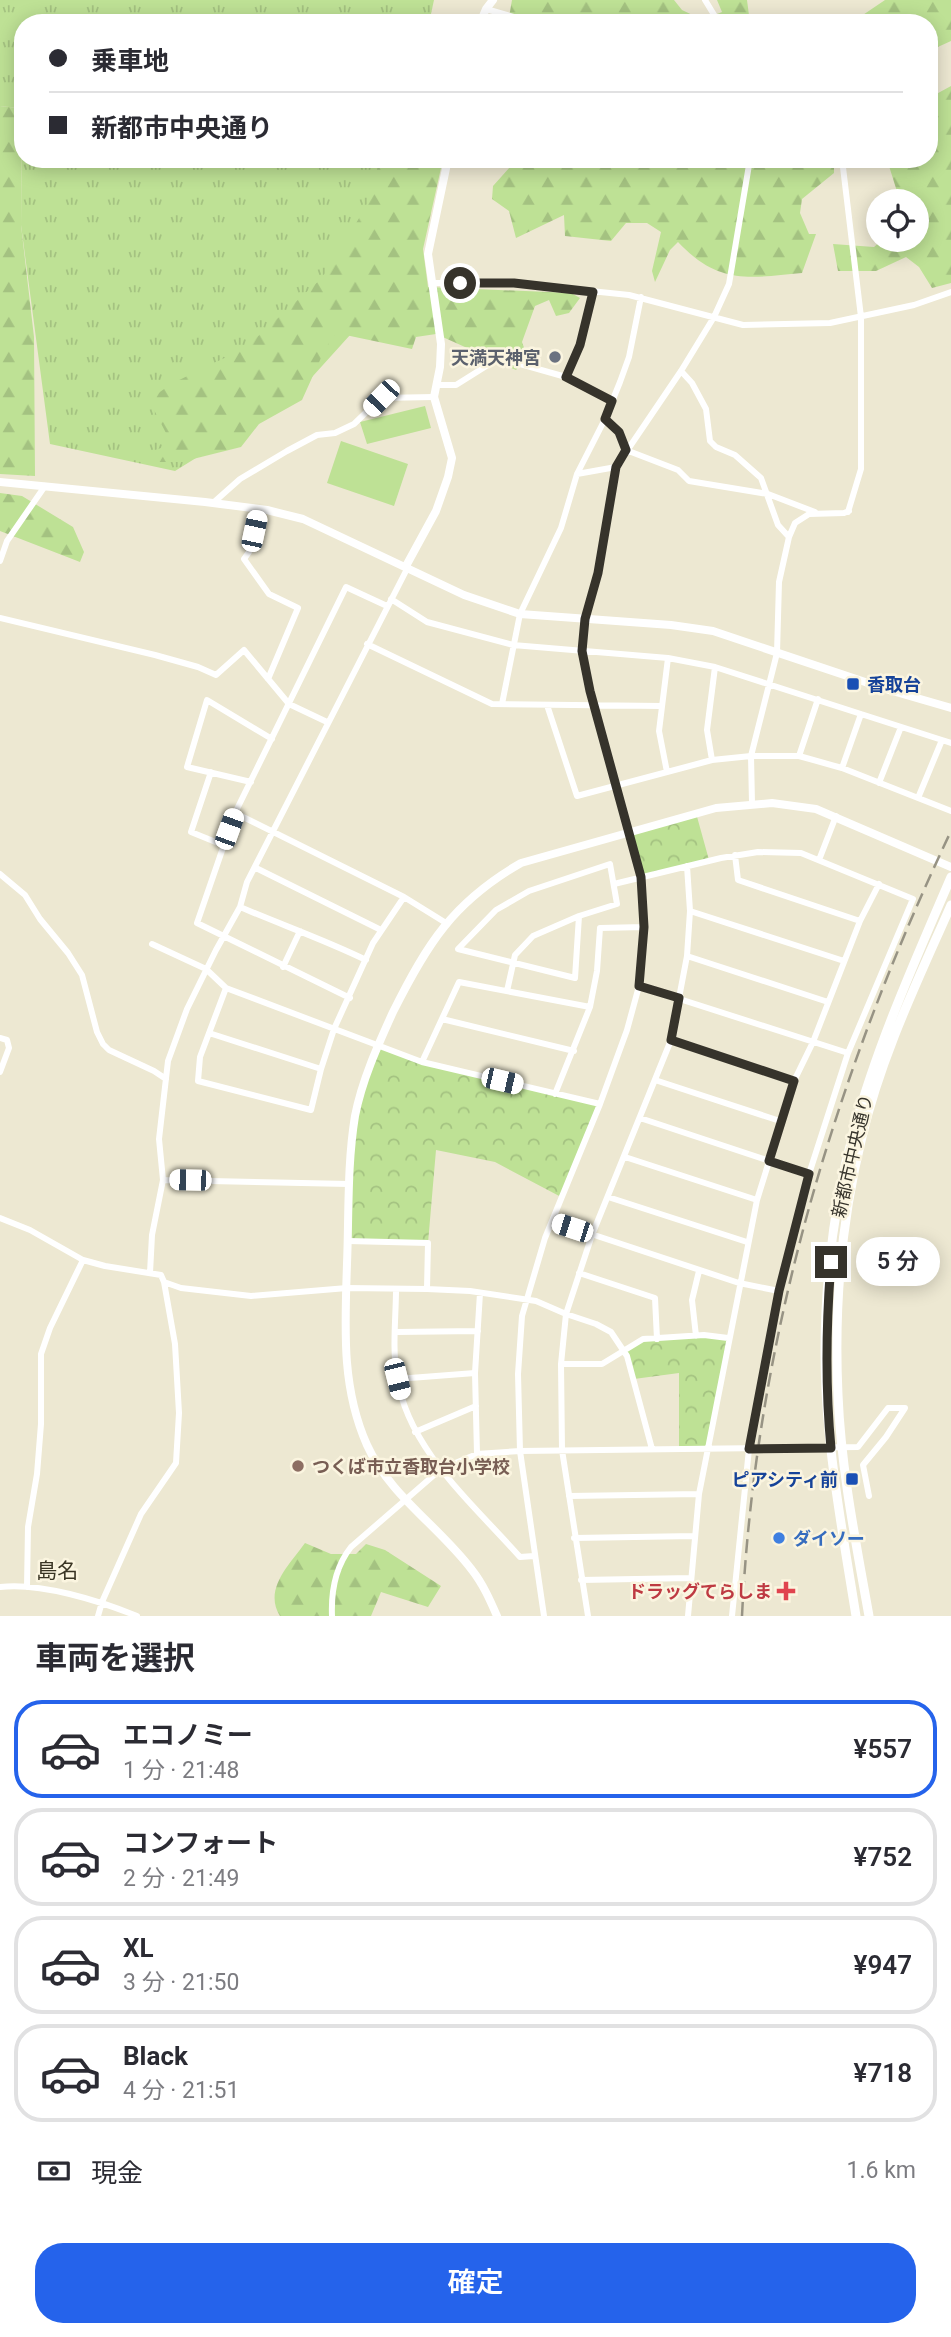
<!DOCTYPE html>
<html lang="ja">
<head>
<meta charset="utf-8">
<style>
	:root { --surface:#fff; --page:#f2f2f3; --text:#2b2b33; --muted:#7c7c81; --line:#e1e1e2; --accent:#2563eb }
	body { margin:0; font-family:Roboto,"Noto Sans JP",sans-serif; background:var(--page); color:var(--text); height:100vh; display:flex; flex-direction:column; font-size:26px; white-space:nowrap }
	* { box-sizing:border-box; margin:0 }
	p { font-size:23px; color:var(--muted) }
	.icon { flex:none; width:38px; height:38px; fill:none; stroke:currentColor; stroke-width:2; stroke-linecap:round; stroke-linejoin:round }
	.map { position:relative; height:1616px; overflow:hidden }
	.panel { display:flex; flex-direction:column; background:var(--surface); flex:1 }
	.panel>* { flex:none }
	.guide { position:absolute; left:14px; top:14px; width:924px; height:154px; border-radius:28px; box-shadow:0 4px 18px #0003; display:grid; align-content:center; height:154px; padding:0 35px; background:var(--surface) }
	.controls { position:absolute; left:866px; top:189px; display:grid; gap:14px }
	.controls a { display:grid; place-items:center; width:63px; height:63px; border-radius:50%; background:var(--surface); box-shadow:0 4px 18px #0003; font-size:35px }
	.end { position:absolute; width:32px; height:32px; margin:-16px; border:9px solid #36332b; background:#fff; box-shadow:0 0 0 4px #fff }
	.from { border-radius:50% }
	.bubble { position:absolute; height:49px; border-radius:24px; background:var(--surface); box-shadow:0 4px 18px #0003; font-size:23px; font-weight:600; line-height:49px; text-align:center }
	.car { position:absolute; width:21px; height:42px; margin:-21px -10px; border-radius:9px; box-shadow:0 0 5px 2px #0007; background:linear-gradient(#fff 24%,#345 0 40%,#fff 0 76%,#345 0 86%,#fff 0) }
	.guide b { display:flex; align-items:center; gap:24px; height:66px; font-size:26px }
	.guide b+b { border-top:2px solid var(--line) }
	.guide i { width:18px; height:18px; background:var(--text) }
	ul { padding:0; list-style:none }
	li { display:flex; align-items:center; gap:21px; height:98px; margin:0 14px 10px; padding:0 21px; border:4px solid var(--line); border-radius:28px }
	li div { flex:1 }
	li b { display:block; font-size:26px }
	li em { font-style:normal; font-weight:600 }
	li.active { border-color:var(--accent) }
	li>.icon { width:63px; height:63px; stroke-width:1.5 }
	h2 { padding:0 35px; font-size:32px; line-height:84px }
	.pay { display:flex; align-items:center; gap:18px; height:77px; padding:0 35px; font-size:26px }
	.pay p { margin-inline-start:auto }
	.action { display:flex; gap:14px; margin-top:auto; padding:14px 35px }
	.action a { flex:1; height:80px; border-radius:28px; background:var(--accent); color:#fff; font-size:28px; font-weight:600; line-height:80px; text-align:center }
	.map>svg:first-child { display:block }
</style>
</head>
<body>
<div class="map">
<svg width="951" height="1616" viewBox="0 0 951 1616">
	<defs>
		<pattern id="grass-tufts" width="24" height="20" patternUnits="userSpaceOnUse" patternTransform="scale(1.75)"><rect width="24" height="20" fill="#bee195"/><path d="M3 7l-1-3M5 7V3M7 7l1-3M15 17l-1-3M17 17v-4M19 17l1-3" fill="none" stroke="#a4c281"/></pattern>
		<pattern id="forest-firs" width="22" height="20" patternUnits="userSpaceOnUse" patternTransform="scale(1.75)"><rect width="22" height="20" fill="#bee195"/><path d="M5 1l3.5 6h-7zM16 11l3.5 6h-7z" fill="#a4c281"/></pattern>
		<pattern id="park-crowns" width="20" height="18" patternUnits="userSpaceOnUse" patternTransform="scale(1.75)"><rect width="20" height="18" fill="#bee195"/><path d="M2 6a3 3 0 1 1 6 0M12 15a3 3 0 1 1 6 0" fill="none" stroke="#a4c281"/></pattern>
	</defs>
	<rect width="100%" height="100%" fill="#ede8d2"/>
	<path fill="url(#grass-tufts)" d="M0 0H434L429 23H23V159H408L388 293 294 397 175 471 50 444 21 225 22 114 18 108 0 106Z"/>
	<path fill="url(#forest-firs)" d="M512 0H674L682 10 703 20 722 12 717 0H747L750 23H508Z
		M885 0H951V41L929 51V23H851Z
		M951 86V283L932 288 919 267 906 257 876 271H838L833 244 874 247 882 240H917V201H900L889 166 898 159H929V98Z
		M0 106 18 108 22 114 21 225 34 337 35 476 0 474Z
		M380 159H443L423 249 428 287 571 293 580 298 569 313 556 316 549 300 535 306 522 342 527 356 516 370 436 334 416 337 412 349 336 333 325 349 302 400 259 424 241 447 181 462H156L148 453 166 446V433L152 406 153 397 171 384 245 348 322 278 366 207Z
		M517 159H834V173L802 199 800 213 809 234H816L802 273C747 278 719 285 678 242L670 250 655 282 652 271 661 232 647 223H626L611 241 565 236 564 215 516 238 509 211 492 199 493 186Z
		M0 493 22 496 73 527 84 552 80 562 0 531Z
		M305 1543 331 1554H356L366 1544 385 1550 441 1586 428 1607 381 1592 371 1616H280C263 1589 290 1564 305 1543Z"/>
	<path fill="url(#park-crowns)" d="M696 813 709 860 641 877 628 831Z
		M378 1044 422 1062 600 1104 563 1198 495 1162 436 1150 428 1243 348 1241 355 1115Z
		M696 1336 728 1338 708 1449H679V1373L634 1379 624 1350 643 1339Z"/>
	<path fill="#bee195" d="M425 406 431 428 367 444 360 422Z
		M341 441 408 464 394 506 327 483Z"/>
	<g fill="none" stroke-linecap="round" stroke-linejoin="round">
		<path stroke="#fff" stroke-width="6" d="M705 0 719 23
			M486 9 535 23
			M842 159 861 317V469L848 512
			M433 283H514L629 295 743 325 830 323 914 305 951 292
			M681 371 692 383 706 409 710 441 716 447 735 455 761 478 778 525 789 537
			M566 377 580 345 593 292
			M436 385H456L499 358 566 377 612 401
			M605 419 619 432 626 450 678 470 689 481 768 494 815 512
			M577 474 616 467
			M213 503 240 479 287 451 317 435 335 433 354 424 381 398 434 397
			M258 509 249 552 244 559 269 594 298 608 268 679
			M0 561 7 541 45 486
			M391 599 427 622 513 645 668 658
			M0 618 155 655 198 667 216 675 244 650 289 704 327 722
			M367 644 492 704 661 706
			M502 704 520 614 561 528 577 474 605 419 620 382 629 357 641 297
			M547 705 577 796 712 760 751 756H799L842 768 951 811
			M861 714 942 740
			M799 756 818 699
			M712 760 707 730 715 667
			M211 772 191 832 223 845
			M667 772 659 731 668 658 715 667 861 714 842 768
			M251 782 187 767 207 700 272 739
			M879 783 901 727
			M918 798 942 740 951 743
			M752 803 751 756 777 653 779 582 789 537 795 523 809 514 844 513 849 511
			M235 813 404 897 446 923
			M735 855 738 880 860 921
			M819 860 836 816
			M610 864 617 904 579 916 575 978 458 949 496 910 529 891Z
			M256 868 381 930
			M0 874 25 895 40 919 68 953 82 975 97 1032 103 1044 109 1050 154 1071 166 1079
			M614 884 721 858 758 852 801 853 913 899 848 1053 809 1174 779 1291 749 1449 732 1616
			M240 907C282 925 325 940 366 960
			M690 911 844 961
			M152 944 206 969 226 988 422 1062 600 1104
			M687 956 828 1002
			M283 967 300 931
			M639 986 848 1053
			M226 988 200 1057 198 1081 311 1110 321 1069 334 1029 373 943 404 897
			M507 991 515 955 533 936 579 916
			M350 998 197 923 235 813 346 587 387 606
			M442 1019 574 1051
			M209 1033 321 1069
			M0 1038 7 1040 9 1048 0 1072
			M671 1040 794 1081
			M422 1062 459 982 590 1007
			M655 1080 780 1121
			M555 1094 590 1007 597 971 600 928 644 927
			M640 1118 809 1174
			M625 1157 757 1200
			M163 1180 349 1184
			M608 1197 747 1242
			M0 1218 30 1230 83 1260 105 1266 161 1275 164 1282 181 1288 251 1296 347 1288 427 1289 470 1291 536 1301 566 1314 596 1324 611 1332 627 1356 652 1449
			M552 1221 739 1283 779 1291
			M348 1241 428 1243 427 1289
			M150 1273 152 1235 163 1180 159 1139 168 1061 187 1009 216 950 240 907 247 882 408 567
			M579 1273 655 1298 657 1339
			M396 1289C396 1317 392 1348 397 1376 407 1448 473 1504 520 1557L534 1556
			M396 1332 478 1331
			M696 1336 692 1300 699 1271
			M561 1364H602L643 1339 704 1335 728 1338
			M397 1379 475 1373
			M415 1432 476 1406
			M477 1454 475 1373 480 1293
			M569 1496 699 1494
			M574 1538 695 1536
			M581 1580 691 1578
			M0 1587C40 1582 100 1601 137 1616
			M27 1587 28 1527 37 1474 41 1424V1354L50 1328 83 1260
			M98 1616 102 1602 141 1514 176 1463 179 1413 175 1344 164 1282
			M332 1616C331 1592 336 1566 351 1547L441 1469 477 1454 520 1451 858 1447 888 1408H905L886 1437 863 1465 869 1496
			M544 1616 520 1451 518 1374 522 1316 545 1238 600 1104 627 1030 639 986 644 927 641 877 586 677 582 651 585 619 598 573 616 467 681 371 714 317 729 284 750 159
			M588 1616 562 1450 561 1364 566 1314 592 1235 671 1040 687 956 690 911 687 866
			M688 1616 699 1494 757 1200 794 1081 813 1042 860 921 879 884"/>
		<path stroke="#fff" stroke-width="8" d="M480 23 486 9 493 0
			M0 482 205 502 267 510 303 519 464 595 520 614 671 625 713 631 889 690 951 708
			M406 566 436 511 448 477 452 458 434 397 440 367 441 344 428 254 448 159
			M497 1616C490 1600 483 1584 472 1570 439 1526 390 1496 367 1445 341 1387 345 1326 347 1264 349 1215 347 1165 355 1116 362 1080 378 1045 393 1012 427 944 453 902 521 863L716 808 772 803 816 809 951 867"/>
		<path stroke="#fff" stroke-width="9" d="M856 1616C844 1541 830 1466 826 1391 822 1306 831 1216 853 1134 877 1045 915 961 951 877
			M869 1616C856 1543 841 1469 838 1395 834 1309 841 1221 862 1137 881 1056 918 980 951 905"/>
		<path stroke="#979384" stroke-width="2.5" stroke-dasharray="14 7" stroke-linecap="butt" d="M742 1616C755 1342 834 1078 951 831"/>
	</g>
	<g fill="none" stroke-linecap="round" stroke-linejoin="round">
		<path stroke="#36332b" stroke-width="9" d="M460 283H514L593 292 580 345 566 377 612 401 605 419 619 432 626 450 616 467 598 573 585 619 582 651 590 691 641 877 644 927 639 986 679 998 671 1040 794 1081 769 1161 809 1174 779 1291 749 1449 831 1448C825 1385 826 1325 831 1262"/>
	</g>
	<circle fill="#6b7280" stroke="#fbf5e0" stroke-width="2.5" cx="555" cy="357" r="7"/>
	<g fill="#1a4fb4" stroke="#fbf5e0" stroke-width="2.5">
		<rect x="846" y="677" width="14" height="14" rx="3.5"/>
		<rect x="845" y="1472" width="14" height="14" rx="3.5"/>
	</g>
	<circle fill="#8d6e63" stroke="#fbf5e0" stroke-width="2.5" cx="298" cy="1466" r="7"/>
	<circle fill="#3f7fe0" stroke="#fbf5e0" stroke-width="2.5" cx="779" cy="1538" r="7"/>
	<path fill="#e0444e" stroke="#fbf5e0" stroke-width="2.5" d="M782.5 1580.5h7v7h7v7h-7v7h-7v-7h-7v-7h7z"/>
	<g text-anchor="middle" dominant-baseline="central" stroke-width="5" stroke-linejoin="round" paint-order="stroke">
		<g font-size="18" font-weight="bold" fill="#5b616d" stroke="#fbf5e0" text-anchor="end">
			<text x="541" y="357">天満天神宮</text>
		</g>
		<g font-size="18" font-weight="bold" fill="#164399" stroke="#fbf5e0" text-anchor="start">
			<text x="867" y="684">香取台</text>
			<text x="838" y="1479" text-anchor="end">ピアシティ前</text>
		</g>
		<g font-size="18" fill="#36332b" stroke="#fbf5e0">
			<text transform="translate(852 1156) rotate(-77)">新都市中央通り</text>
		</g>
		<g font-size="18" font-weight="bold" fill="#785e54" stroke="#fbf5e0" text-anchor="start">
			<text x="312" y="1466">つくば市立香取台小学校</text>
		</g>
		<g font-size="18" font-weight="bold" fill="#366cbe" stroke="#fbf5e0" text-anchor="start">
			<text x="793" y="1538">ダイソー</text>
		</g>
		<g font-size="18" font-weight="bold" fill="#be3a42" stroke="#fbf5e0" text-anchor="end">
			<text x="772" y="1591">ドラッグてらしま</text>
		</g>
		<g font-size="21" fill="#3a3524" stroke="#fbf5e0">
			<text x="57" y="1571">島名</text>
		</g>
	</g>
</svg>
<div class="controls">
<a><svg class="icon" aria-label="locate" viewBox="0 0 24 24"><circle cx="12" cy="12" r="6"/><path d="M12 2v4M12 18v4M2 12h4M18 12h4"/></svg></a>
</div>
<i class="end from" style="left:460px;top:283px"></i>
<i class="end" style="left:831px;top:1262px"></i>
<div class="bubble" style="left:856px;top:1237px;width:84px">5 分</div>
<i class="car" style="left:381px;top:398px;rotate:224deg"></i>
<i class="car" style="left:254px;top:531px;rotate:12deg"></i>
<i class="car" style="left:229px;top:829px;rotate:20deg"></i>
<i class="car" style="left:502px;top:1081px;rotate:103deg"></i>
<i class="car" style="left:190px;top:1180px;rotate:271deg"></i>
<i class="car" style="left:572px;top:1228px;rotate:288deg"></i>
<i class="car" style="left:397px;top:1379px;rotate:166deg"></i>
<div class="guide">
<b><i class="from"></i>乗車地</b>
<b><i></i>新都市中央通り</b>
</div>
</div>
<section class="panel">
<h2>車両を選択</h2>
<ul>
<li class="active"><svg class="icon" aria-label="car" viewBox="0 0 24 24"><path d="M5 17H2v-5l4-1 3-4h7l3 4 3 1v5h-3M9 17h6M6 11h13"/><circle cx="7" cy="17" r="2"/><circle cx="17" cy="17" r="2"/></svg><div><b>エコノミー</b><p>1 分 · 21:48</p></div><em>¥557</em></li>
<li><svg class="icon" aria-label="car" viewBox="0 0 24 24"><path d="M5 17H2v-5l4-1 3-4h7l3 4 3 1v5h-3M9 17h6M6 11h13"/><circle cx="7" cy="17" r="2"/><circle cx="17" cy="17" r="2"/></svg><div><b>コンフォート</b><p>2 分 · 21:49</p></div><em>¥752</em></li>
<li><svg class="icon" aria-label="car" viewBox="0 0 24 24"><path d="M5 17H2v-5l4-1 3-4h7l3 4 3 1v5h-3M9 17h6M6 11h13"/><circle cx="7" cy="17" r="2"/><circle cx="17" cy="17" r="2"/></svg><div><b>XL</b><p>3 分 · 21:50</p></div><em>¥947</em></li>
<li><svg class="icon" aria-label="car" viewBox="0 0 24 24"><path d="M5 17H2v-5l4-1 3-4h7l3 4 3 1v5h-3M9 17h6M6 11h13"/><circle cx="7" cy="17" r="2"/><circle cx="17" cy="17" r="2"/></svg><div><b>Black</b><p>4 分 · 21:51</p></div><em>¥718</em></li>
</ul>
<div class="pay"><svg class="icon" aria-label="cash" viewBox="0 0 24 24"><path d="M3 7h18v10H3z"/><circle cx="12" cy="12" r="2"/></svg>現金<p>1.6 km</p></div>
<div class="action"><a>確定</a></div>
</section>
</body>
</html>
